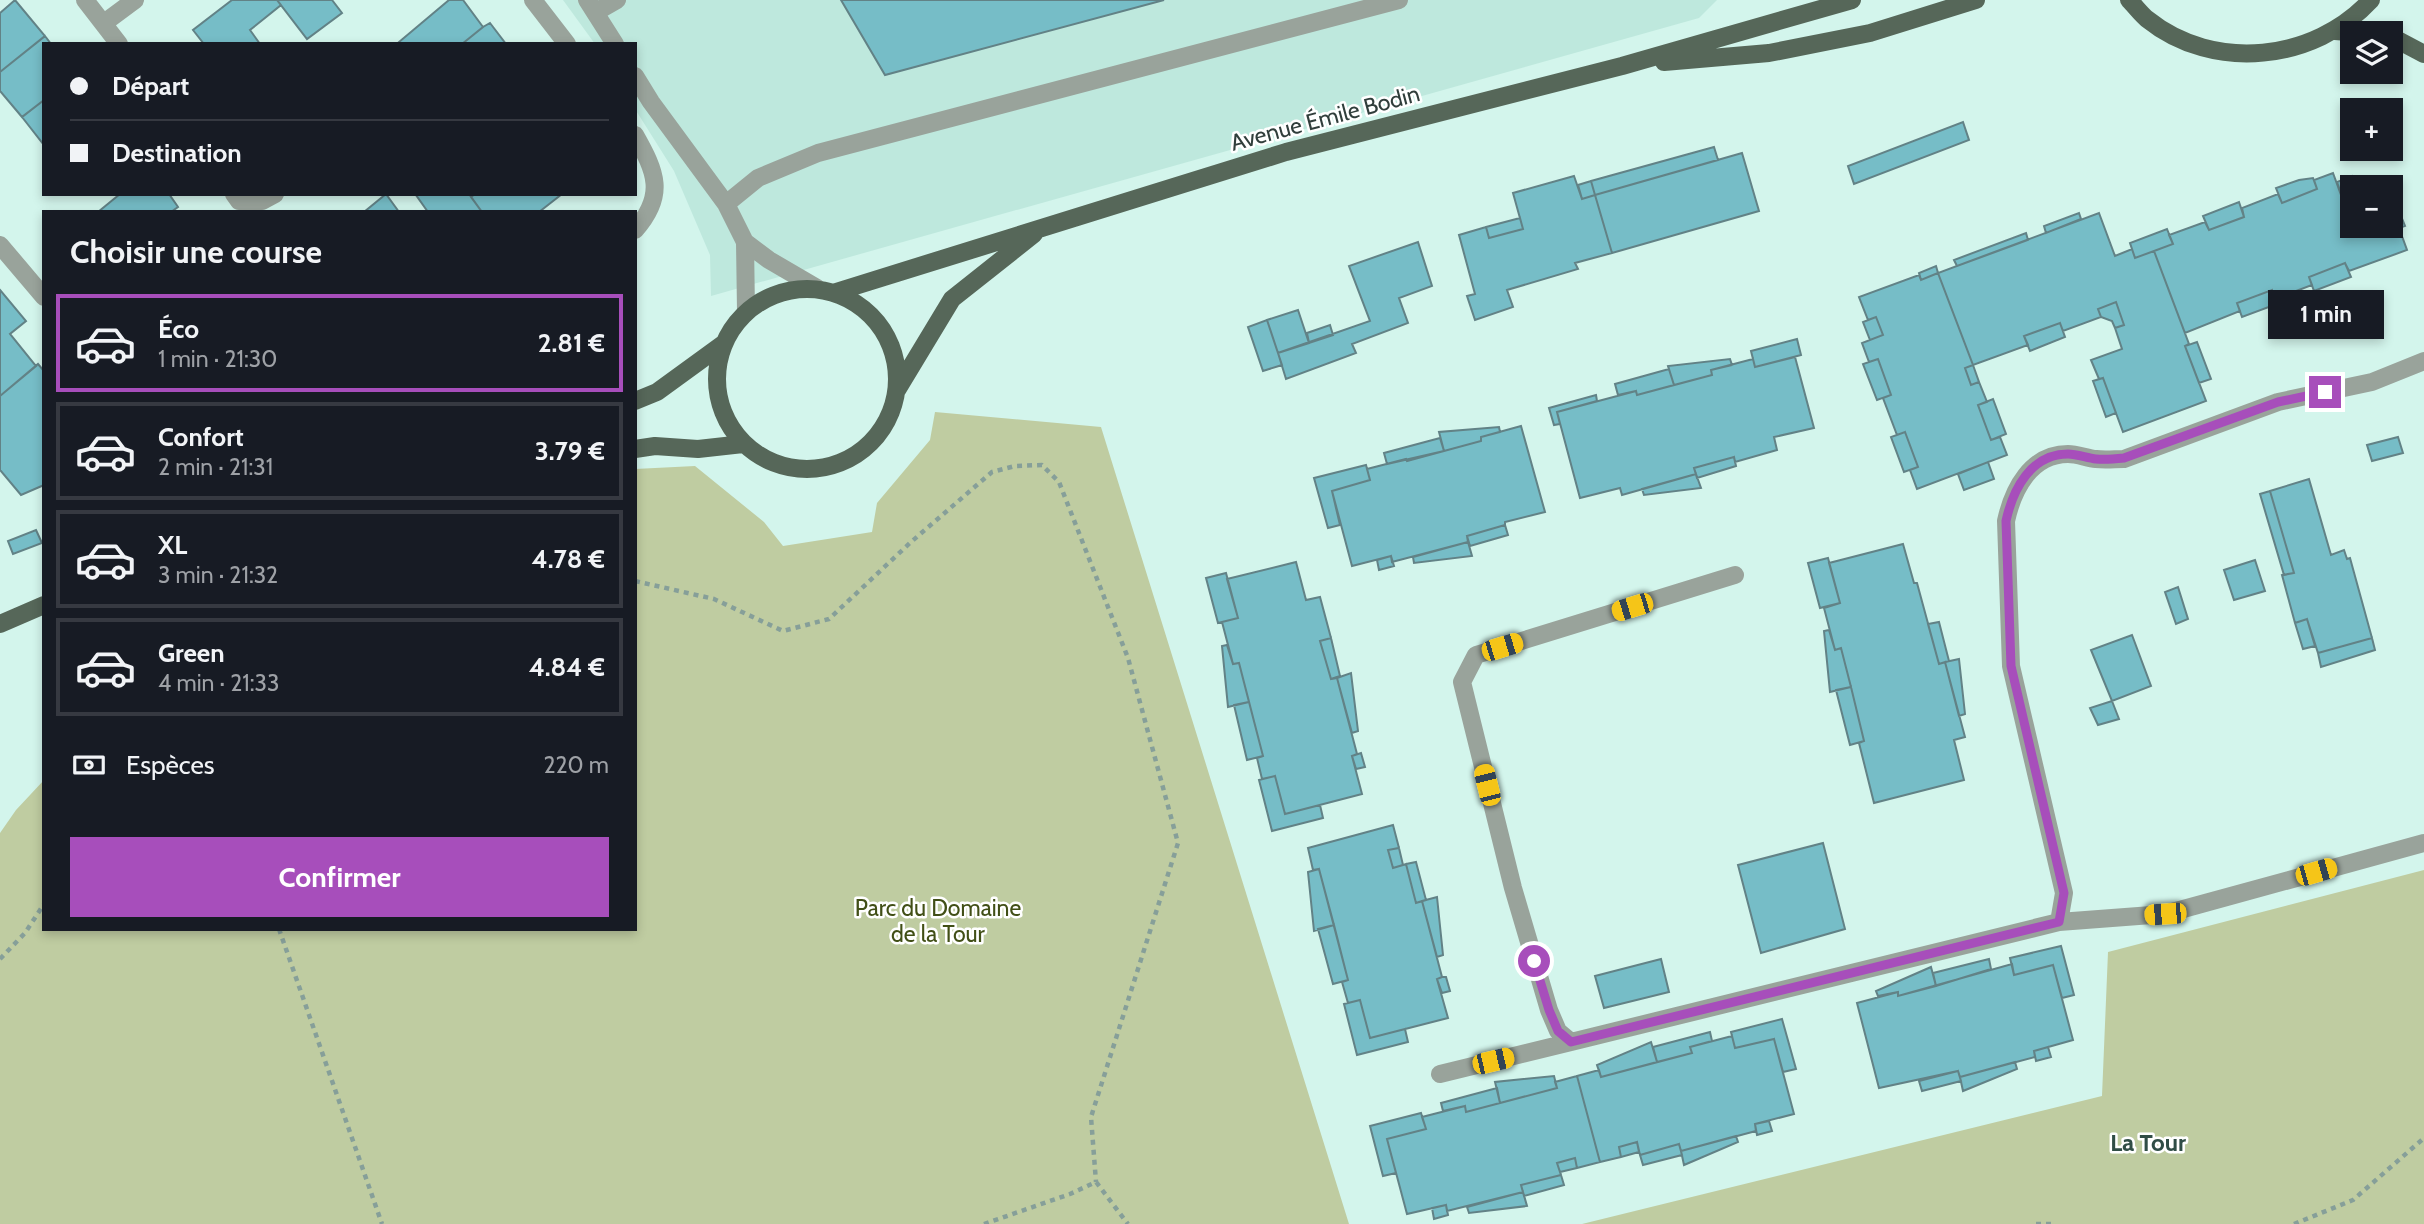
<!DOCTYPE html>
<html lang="fr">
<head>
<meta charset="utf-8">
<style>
	:root { --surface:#171b24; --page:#20242c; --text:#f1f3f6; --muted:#9ea1a6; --line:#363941; --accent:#a74ebb }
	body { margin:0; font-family:Cabin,sans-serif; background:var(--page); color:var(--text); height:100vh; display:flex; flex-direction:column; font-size:26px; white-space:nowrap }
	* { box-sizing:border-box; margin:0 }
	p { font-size:23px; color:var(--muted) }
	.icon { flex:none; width:38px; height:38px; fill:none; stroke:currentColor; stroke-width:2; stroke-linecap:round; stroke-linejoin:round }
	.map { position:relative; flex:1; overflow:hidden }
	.sheet { position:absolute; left:42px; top:210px; width:595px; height:721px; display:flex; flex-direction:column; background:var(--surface); border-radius:0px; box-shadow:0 4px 10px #0003 }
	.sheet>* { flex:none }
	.top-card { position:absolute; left:42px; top:42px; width:595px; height:154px; border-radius:0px; box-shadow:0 4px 10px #0003; display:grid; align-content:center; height:154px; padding:0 28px; background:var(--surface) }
	.controls { position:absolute; left:2340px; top:21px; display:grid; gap:14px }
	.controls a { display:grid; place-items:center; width:63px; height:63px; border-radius:0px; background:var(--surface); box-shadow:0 4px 10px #0003; font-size:35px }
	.end { position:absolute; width:32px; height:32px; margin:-16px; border:9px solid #a74ebb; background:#fff; box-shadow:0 0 0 4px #fff }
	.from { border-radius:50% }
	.bubble { position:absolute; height:49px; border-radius:0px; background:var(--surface); box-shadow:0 4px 10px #0003; font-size:23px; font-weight:800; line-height:49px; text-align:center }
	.car { position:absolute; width:21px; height:42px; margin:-21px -10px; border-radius:9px; box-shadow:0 0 5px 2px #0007; background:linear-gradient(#f5c518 24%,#345 0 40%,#f5c518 0 76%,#345 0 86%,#f5c518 0) }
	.top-card b { display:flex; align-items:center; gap:24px; height:66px; font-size:26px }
	.top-card b+b { border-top:2px solid var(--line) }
	.top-card i { width:18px; height:18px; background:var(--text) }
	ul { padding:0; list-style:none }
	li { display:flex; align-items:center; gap:21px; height:98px; margin:0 14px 10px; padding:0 14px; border:4px solid var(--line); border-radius:0px }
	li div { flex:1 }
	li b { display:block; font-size:26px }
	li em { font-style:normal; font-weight:800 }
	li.current { border-color:var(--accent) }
	li>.icon { width:63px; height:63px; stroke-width:1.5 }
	h2 { padding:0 28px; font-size:32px; line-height:84px }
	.pay { display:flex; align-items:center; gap:18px; height:77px; padding:0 28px; font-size:26px }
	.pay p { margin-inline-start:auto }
	.primary-button { display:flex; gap:14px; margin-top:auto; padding:14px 28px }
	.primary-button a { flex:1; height:80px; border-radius:0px; background:var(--accent); color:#fff; font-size:28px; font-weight:800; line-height:80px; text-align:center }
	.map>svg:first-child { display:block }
</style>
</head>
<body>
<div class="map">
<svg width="2424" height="1224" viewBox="0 0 2424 1224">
	<rect width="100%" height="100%" fill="#d3f5ec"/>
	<path fill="#bee8dd" d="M563 0H1717L1699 18 711 296 710 255 674 171 635 109V44H595Z"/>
	<path fill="#bfcca1" d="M935 412 1101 427 1349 1224H0V833L16 810 44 780V929H635V469L695 466 764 522 783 546 872 532 877 503 930 440Z
		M2424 870V1224H1582L2102 1096 2108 952Z"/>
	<path fill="#76bdc7" stroke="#628286" stroke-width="2" d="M15 0 45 36 0 72V13Z
		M232 0H277L281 5 250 30 260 44H204L193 30Z
		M277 0H332L342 13 307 39Z
		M449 0H463L483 27 462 44H401L399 42Z
		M841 0H1164L885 75Z
		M490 23 506 44H462L483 27Z
		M45 36 51 44H44V100L22 117 0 91V72Z
		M44 100V145L22 117Z
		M1963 122 1969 140 1854 184 1848 166Z
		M1714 147 1718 160 1595 195 1591 181Z
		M1742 153 1759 211 1612 253 1595 195Z
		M2333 173 2348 214 2352 212V226H2389L2391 231 2399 228 2407 250 2349 271 2345 263 2309 277 2312 285 2275 299 2272 290 2237 303 2240 311 2185 333 2154 251 2173 244 2169 235 2205 222 2209 230 2244 217 2242 208 2278 194 2282 203 2317 189 2314 180Z
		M1574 176 1582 199 1595 195 1612 253 1575 263 1578 269 1507 290 1513 307 1475 320 1467 296 1475 294 1459 235 1486 227 1489 238 1523 229 1513 193Z
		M2352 176 2357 187H2352V212L2348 214 2337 182Z
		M2313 178 2317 189 2282 203 2276 188 2299 180Z
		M1591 181 1595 195 1582 199 1578 185Z
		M120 194H169L178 207 171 212H98Z
		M386 194 399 212H364Z
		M417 194H469L482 212H428L416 195Z
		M475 194H562L539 212H482L471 197Z
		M2239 202 2244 217 2209 230 2203 216Z
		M2397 206 2405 226 2391 231 2389 226 2390 208Z
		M2079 213 2081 219 2046 233 2044 226Z
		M2099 213 2115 256 2132 249 2135 258 2154 251 2189 344 2185 346 2206 401 2123 432 2103 378 2099 379 2091 360 2122 349 2115 328 2124 325 2116 302 2098 309 2101 317 2063 331 2060 323 2024 336 2028 345 1973 365 1938 273Z
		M1520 218 1523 229 1489 238 1486 227Z
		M2167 229 2173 244 2135 258 2130 243Z
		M2026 233 2028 240 1957 266 1954 260Z
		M1418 242 1432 286 1399 298 1408 323 1352 344 1356 353 1286 379 1278 353 1370 321 1349 266Z
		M2345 263 2351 277 2314 291 2309 277Z
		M1936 266 1938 273 1921 280 1919 273Z
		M1938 273 1973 365 1965 368 1971 385 1979 382 1987 402 1978 405 1991 440 2000 437 2007 455 1917 489 1910 470 1918 467 1905 432 1897 435 1883 398 1891 395 1878 359 1869 362 1862 343 1883 335 1876 317 1868 320 1859 297 1919 275 1921 280Z
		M0 290 26 321 10 334 36 366 0 396Z
		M2272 290 2277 304 2242 317 2237 303Z
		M2116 302 2124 325 2115 328 2112 321 2101 317 2098 309Z
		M1298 310 1309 343 1278 353 1267 320Z
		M1876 317 1883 335 1870 340 1863 322Z
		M1267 320 1282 365 1263 371 1248 327Z
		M2060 323 2065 337 2030 351 2024 336Z
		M1330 325 1333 335 1309 343 1307 333Z
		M1797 339 1801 355 1755 367 1751 351Z
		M2197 342 2211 379 2199 383 2185 346Z
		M1795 357 1814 428 1774 437 1777 450 1735 462 1734 457 1694 468 1696 474 1622 495 1620 488 1580 498 1557 412 1636 391 1637 395 1712 375 1711 370 1753 359 1755 367Z
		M1730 359 1732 365 1711 370 1712 375 1674 385 1668 366Z
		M1878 359 1891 395 1877 400 1863 364Z
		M38 364 44 371V485L21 495 0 470V396Z
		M1973 365 1979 382 1971 385 1965 368Z
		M1669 369 1674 385 1637 395 1636 391 1618 395 1615 384Z
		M2103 378 2116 413 2106 417 2093 381Z
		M1596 395 1597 401 1557 412 1560 424 1554 425 1549 408Z
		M1993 399 2006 434 1991 440 1978 405Z
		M1521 426 1545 512 1505 522V525L1467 536 1468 542 1392 562 1391 556 1352 566 1332 491 1370 480 1367 469 1406 459 1407 461 1481 441V437Z
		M1499 427 1500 432 1481 437V441L1444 451 1439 432Z
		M1905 432 1918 467 1904 472 1891 437Z
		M2398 437 2403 453 2372 461 2367 445Z
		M1440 438 1444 451 1387 464 1384 453Z
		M1734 457 1736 466 1697 478 1694 468Z
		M1988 462 1994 479 1964 490 1958 474Z
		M1366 465 1370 480 1332 491 1340 525 1328 528 1314 478Z
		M1696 474 1701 488 1644 495 1642 489Z
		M2309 479 2331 555 2344 550 2347 559 2350 558 2372 638 2318 653 2307 619 2295 623 2282 575 2294 573 2270 491Z
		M2270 491 2294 573 2284 575 2260 494Z
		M1505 525 1508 535 1470 546 1467 536Z
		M36 530 42 543 13 554 8 541Z
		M1468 542 1472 556 1414 563 1413 557Z
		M1903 544 1914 583H1917L1939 664 1945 662 1965 737 1954 740 1964 780 1874 803 1859 743 1864 741 1851 687 1841 648 1835 650 1824 608 1840 603 1829 563Z
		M1391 556 1394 566 1379 570 1377 560Z
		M1828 558 1840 603 1820 608 1808 563Z
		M2255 560 2265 591 2234 600 2224 570Z
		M1296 562 1306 600 1320 597 1331 638 1320 641 1331 679 1337 678 1357 754 1352 756 1362 794 1285 814 1275 776 1262 779 1257 758 1263 756 1239 663 1233 664 1222 622 1238 618 1227 579Z
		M1226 573 1238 618 1218 623 1206 578Z
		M2178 587 2188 619 2176 624 2165 592Z
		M2307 619 2315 646 2303 649 2295 623Z
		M1939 622 1949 661 1939 664 1928 624Z
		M1829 630 1835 650 1841 648 1851 687 1830 692 1824 631Z
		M2132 635 2151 686 2112 701 2091 650Z
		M1331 638 1340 676 1331 679 1320 641Z
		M2372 638 2375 650 2321 667 2318 653Z
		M1227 645 1233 664 1239 663 1249 702 1228 707 1222 646Z
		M1959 659 1965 714 1959 716 1945 662Z
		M1351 673 1358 731 1352 733 1337 678Z
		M1851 687 1864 741 1850 745 1836 690Z
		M2112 701 2119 719 2098 725 2090 708Z
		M1249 702 1263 756 1247 760 1234 705Z
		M1361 753 1365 767 1356 769 1352 756Z
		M1275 776 1285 814 1320 805 1323 818 1272 831 1259 780Z
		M1393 825 1399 848 1388 850 1393 868 1406 864 1416 903 1422 901 1442 977 1437 979 1448 1018 1370 1038 1360 1000 1348 1003 1342 982 1348 980 1319 869 1313 870 1308 848Z
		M1823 843 1845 929 1761 953 1738 865Z
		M1399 848 1403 865 1393 868 1388 850Z
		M1416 862 1426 900 1416 903 1406 864Z
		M1319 869 1334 925 1314 931 1308 872Z
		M1437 897 1443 955 1437 957 1422 901Z
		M1334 925 1348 980 1333 984 1318 929Z
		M2061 946 2074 995 2062 998 2053 965 2014 975 2010 958Z
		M1661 959 1669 992 1604 1008 1595 976Z
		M1989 959 1991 969 1936 986 1933 973Z
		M2012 964 2014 975 2053 965 2073 1040 2034 1051 2035 1057 1960 1077 1958 1071 1879 1088 1857 1003 1898 992V996Z
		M1931 967 1936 986 1898 996V992L1878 996 1876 991Z
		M1442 977H1446L1450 991 1442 993 1437 979Z
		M1360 1000 1370 1038 1405 1029 1408 1042 1357 1055 1344 1004Z
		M1782 1019 1796 1069 1783 1072 1774 1039 1735 1048 1731 1032Z
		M1710 1032 1712 1041 1690 1047 1692 1053 1657 1062 1653 1047Z
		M1732 1036 1735 1048 1774 1039 1794 1114 1755 1124 1756 1131 1681 1151 1679 1144 1640 1155 1637 1142 1619 1147 1621 1157 1600 1162 1577 1076 1599 1070 1601 1077 1692 1053 1690 1047Z
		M1651 1042 1657 1062 1601 1077 1597 1065Z
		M2048 1047 2051 1057 2036 1061 2034 1051Z
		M2015 1062 2017 1069 1963 1091 1960 1077Z
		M1958 1071 1961 1081 1922 1091 1919 1081Z
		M1554 1076 1557 1088 1500 1103 1495 1082Z
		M1577 1076 1600 1162 1577 1168 1575 1158 1557 1163 1561 1175 1521 1185 1523 1192 1447 1211 1446 1205 1407 1214 1387 1139 1426 1129 1422 1117 1465 1106 1466 1112 1557 1088 1555 1082Z
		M1497 1088 1500 1103 1466 1112 1465 1106 1443 1111 1441 1103Z
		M1421 1113 1426 1129 1387 1139 1396 1173 1383 1176 1370 1126Z
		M1769 1121 1772 1131 1757 1135 1755 1124Z
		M1736 1136 1738 1142 1684 1165 1681 1151Z
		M1637 1142 1639 1152 1621 1157 1619 1147Z
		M1679 1144 1682 1155 1643 1165 1640 1155Z
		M1575 1158 1577 1168 1560 1172 1557 1163Z
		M1561 1175 1564 1185 1524 1196 1521 1185Z
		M1523 1192 1527 1206 1469 1213 1467 1207Z
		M1446 1205 1448 1215 1434 1219 1432 1208Z"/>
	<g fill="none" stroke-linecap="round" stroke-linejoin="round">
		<path stroke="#869f99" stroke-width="4.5" stroke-dasharray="5 5" stroke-linecap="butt" d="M635 581 714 599 783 631 829 619 911 542 992 472 1015 466 1042 465 1059 482 1128 658 1178 843 1091 1117 1096 1182
			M279 929 382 1224
			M0 959 25 933 44 904
			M984 1224 1070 1194 1096 1182 1128 1224
			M2036 1224H2055
			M2294 1224 2353 1200 2424 1138"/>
		<path stroke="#99a39b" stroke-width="18" d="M85 0 119 44
			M533 0 567 44
			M587 0 615 44
			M596 12 617 0
			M104 23 135 0
			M635 76 651 102 726 204 745 242 769 260 817 288
			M635 135C656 172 666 195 635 230
			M234 194 239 201H262L275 194
			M726 204 758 178 818 153 1399 0
			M745 242 746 311
			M0 245 44 297
			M1735 575 1476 655 1462 682 1513 888 1549 1010 1558 1031 1571 1042 2059 922 2165 914 2424 843
			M2059 922 2064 893 2011 666 2006 521C2013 489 2031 454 2068 454 2077 454 2087 458 2096 459 2105 460 2115 459 2124 459L2278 402 2372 382 2424 361
			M1440 1074 1571 1042"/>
		<path stroke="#566759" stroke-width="18" d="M2129 0C2135 6 2141 14 2147 19 2214 73 2315 61 2371 0
			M2335 31 2362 33
			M2390 36 2424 54
			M1664 62 1769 53 1870 33 1976 0
			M717 379a90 90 0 1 1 180 0a90 90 0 1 1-180 0Z
			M836 292 1286 152 1622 66 1852 0
			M897 390 952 299 1034 234
			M635 401 657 392 723 344
			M635 449 655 446 698 449 743 444
			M0 624 44 605"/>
	</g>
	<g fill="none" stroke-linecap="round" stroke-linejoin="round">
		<path stroke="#a74ebb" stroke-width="9" d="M1534 961 1549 1010 1558 1031 1571 1042 2059 922 2064 893 2011 666 2006 521C2013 489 2031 454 2068 454 2077 454 2087 458 2096 459 2105 460 2115 459 2124 458L2278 402 2325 392"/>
	</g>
	<g text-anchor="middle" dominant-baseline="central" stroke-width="5" stroke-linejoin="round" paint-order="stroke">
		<g font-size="23" fill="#303e3b" stroke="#fff">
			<text transform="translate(1325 118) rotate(-15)">Avenue Émile Bodin</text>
		</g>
		<g font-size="23" fill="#414f16" stroke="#fff">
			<text x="938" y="908">Parc du Domaine<tspan x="938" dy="26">de la Tour</tspan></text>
		</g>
		<g font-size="24" font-weight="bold" fill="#304d46" stroke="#fff">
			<text x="2148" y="1142">La Tour</text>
		</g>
	</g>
</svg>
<div class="controls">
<a><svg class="icon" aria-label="layers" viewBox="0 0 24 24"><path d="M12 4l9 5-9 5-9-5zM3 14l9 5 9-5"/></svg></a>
<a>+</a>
<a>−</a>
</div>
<i class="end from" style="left:1534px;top:961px"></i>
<i class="end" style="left:2325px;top:392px"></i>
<div class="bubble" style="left:2268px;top:290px;width:116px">1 min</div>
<i class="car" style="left:1632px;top:607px;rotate:253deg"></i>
<i class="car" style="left:1502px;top:647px;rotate:73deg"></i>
<i class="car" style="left:1487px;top:785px;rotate:346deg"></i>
<i class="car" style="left:2316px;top:872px;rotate:74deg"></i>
<i class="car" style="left:2165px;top:914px;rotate:266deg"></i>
<i class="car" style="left:1493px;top:1061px;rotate:77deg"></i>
<div class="top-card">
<b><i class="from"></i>Départ</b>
<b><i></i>Destination</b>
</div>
<section class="sheet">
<h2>Choisir une course</h2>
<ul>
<li class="current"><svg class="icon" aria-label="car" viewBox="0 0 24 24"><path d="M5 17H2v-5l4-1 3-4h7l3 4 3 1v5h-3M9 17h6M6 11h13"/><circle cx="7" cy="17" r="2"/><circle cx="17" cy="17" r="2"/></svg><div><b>Éco</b><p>1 min · 21:30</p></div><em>2.81 €</em></li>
<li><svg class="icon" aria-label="car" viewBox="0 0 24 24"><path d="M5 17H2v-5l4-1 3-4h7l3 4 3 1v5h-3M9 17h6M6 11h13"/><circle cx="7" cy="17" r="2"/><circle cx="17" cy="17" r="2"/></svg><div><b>Confort</b><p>2 min · 21:31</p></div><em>3.79 €</em></li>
<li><svg class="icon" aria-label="car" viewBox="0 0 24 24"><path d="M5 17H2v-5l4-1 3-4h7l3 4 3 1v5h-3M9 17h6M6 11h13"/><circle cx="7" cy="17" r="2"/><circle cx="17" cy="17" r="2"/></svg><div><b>XL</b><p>3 min · 21:32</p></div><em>4.78 €</em></li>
<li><svg class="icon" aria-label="car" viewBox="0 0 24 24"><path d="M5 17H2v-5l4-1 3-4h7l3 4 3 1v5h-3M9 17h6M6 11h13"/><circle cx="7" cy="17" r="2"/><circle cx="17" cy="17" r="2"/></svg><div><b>Green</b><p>4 min · 21:33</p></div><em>4.84 €</em></li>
</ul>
<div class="pay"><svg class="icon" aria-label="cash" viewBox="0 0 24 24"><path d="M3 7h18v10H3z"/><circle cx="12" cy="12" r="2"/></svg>Espèces<p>220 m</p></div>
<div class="primary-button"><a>Confirmer</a></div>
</section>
</div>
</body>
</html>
